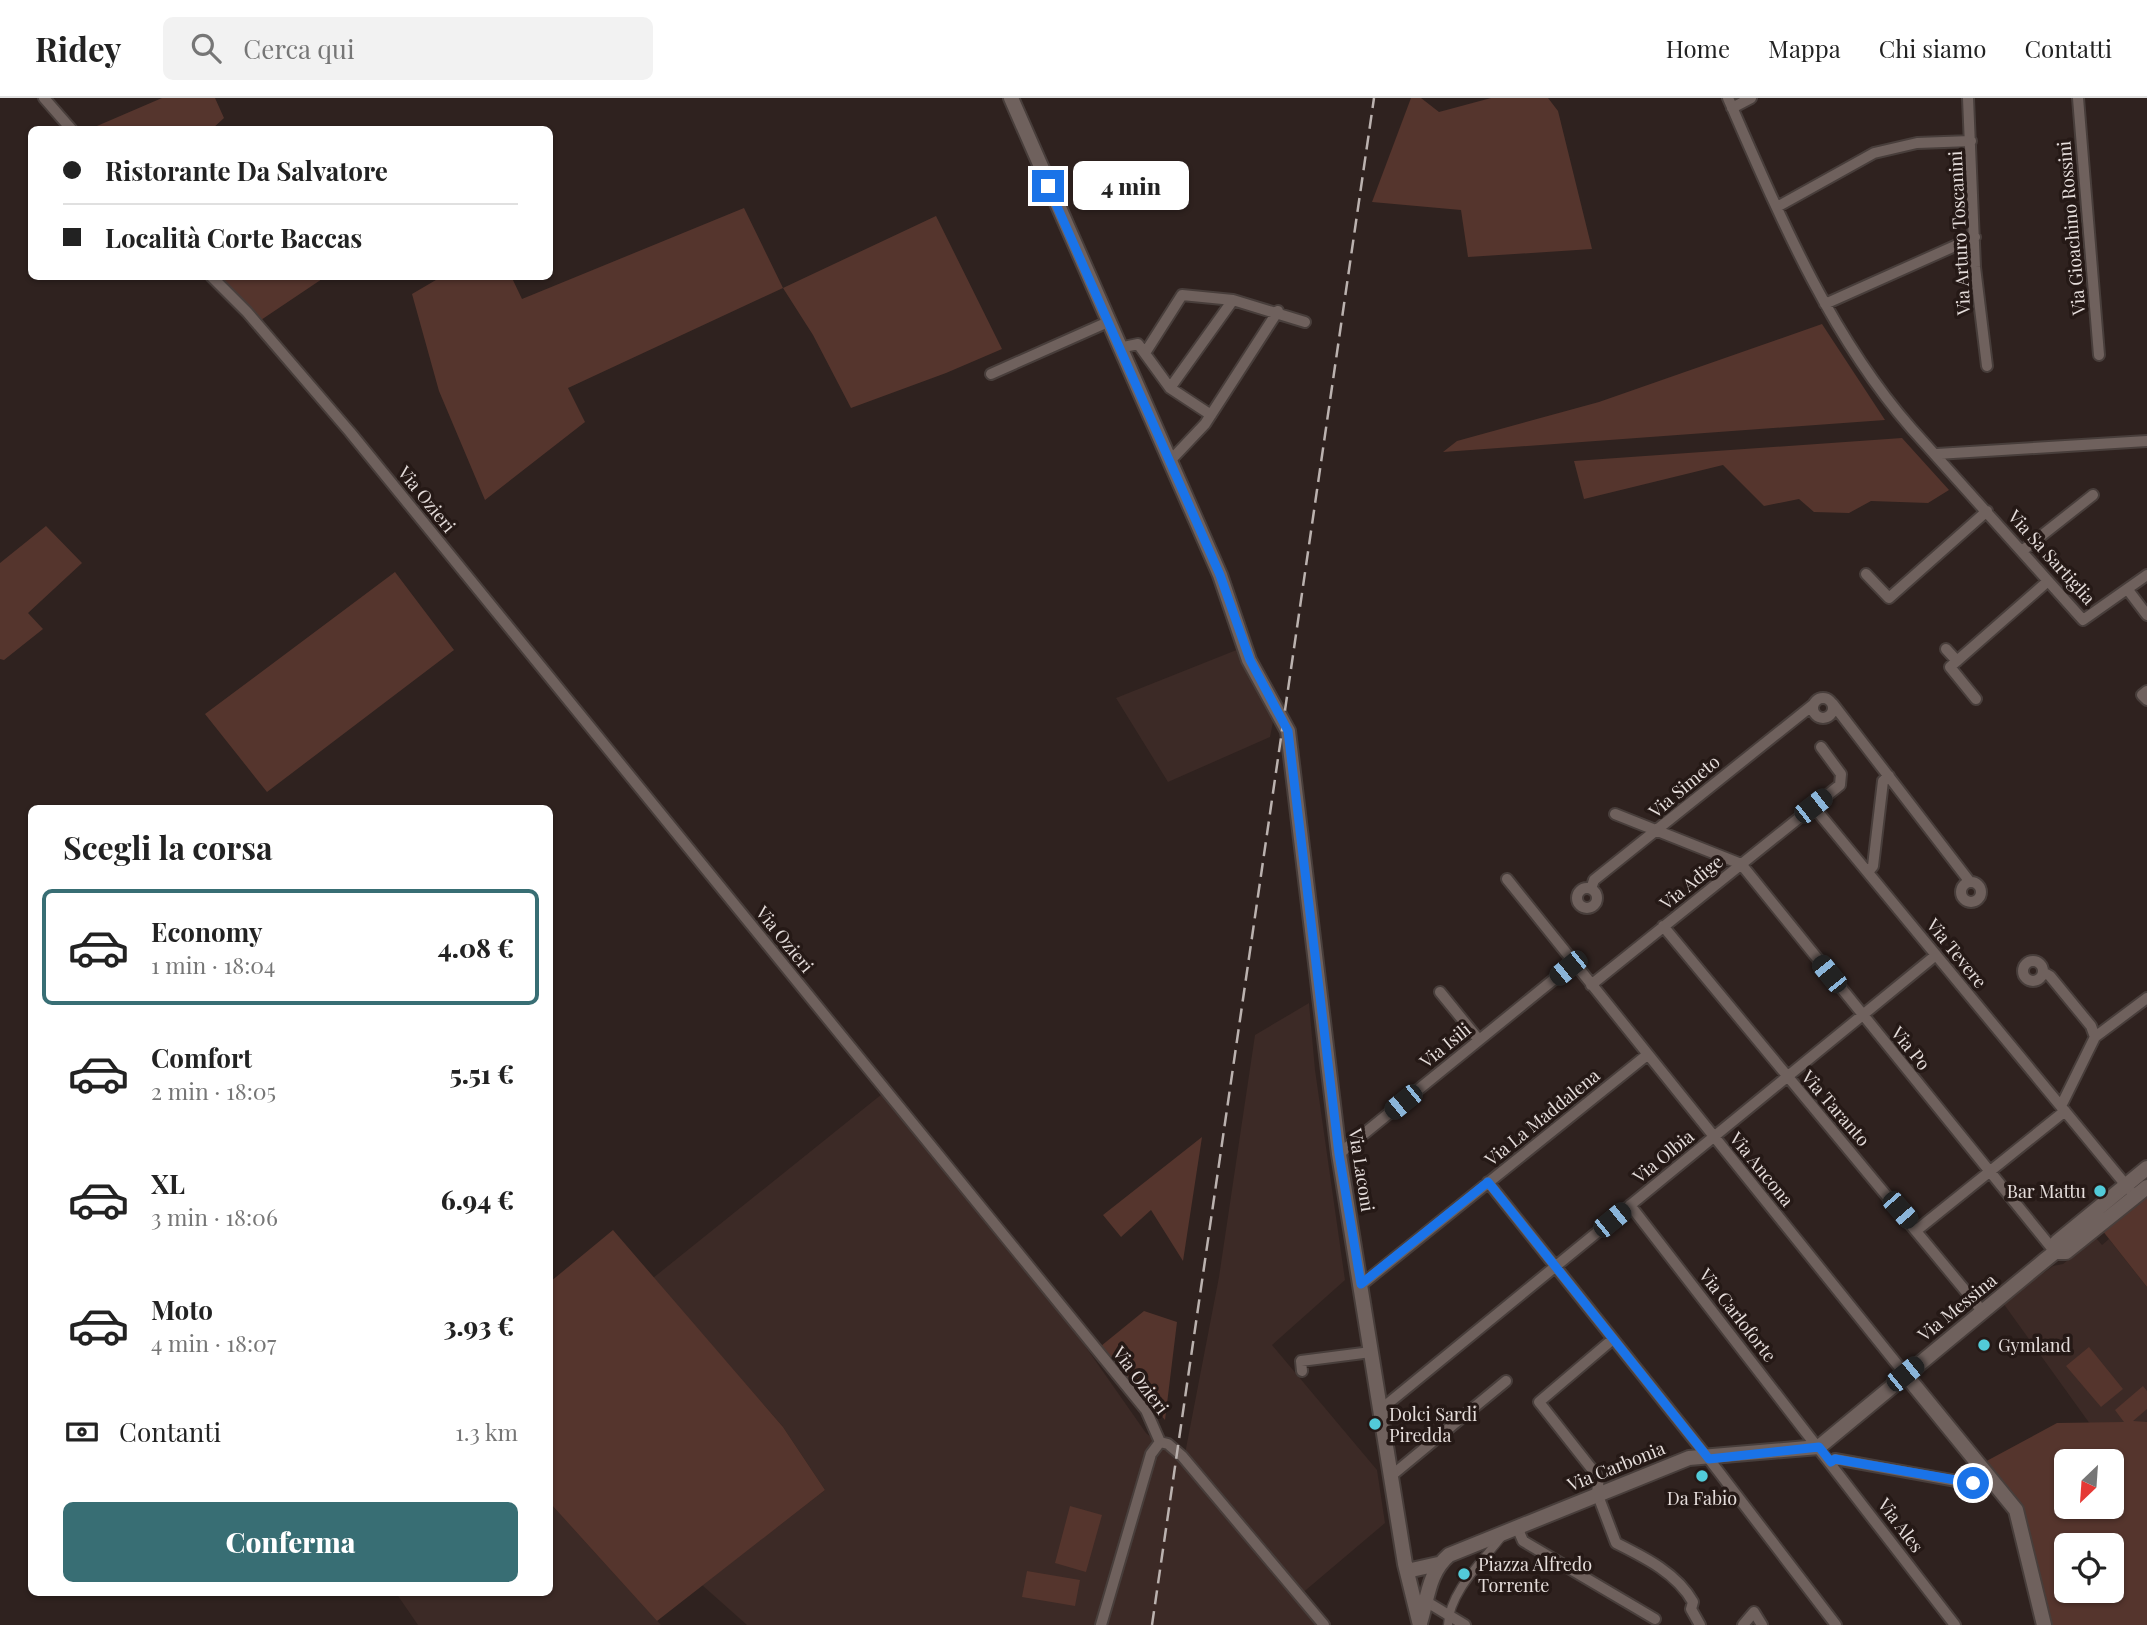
<!DOCTYPE html>
<html lang="it">
<head>
<meta charset="utf-8">
<style>
	:root { --surface:#fff; --page:#f2f2f2; --text:#222; --muted:#767676; --line:#e0e0e0; --accent:#386e74 }
	body { margin:0; font-family:"Playfair Display",serif; background:var(--page); color:var(--text); height:100vh; display:flex; flex-direction:column; font-size:26px; white-space:nowrap }
	* { box-sizing:border-box; margin:0 }
	p { font-size:23px; color:var(--muted) }
	.icon { flex:none; width:38px; height:38px; fill:none; stroke:currentColor; stroke-width:2; stroke-linecap:round; stroke-linejoin:round }
	.map { position:relative; flex:1; overflow:hidden }
	.side { position:absolute; left:28px; top:707px; width:525px; height:791px; display:flex; flex-direction:column; background:var(--surface); border-radius:10px; box-shadow:0 2px 5px #0004 }
	.side>* { flex:none }
	.banner { position:absolute; left:28px; top:28px; width:525px; height:154px; border-radius:10px; box-shadow:0 2px 5px #0004; display:grid; align-content:center; height:154px; padding:0 35px; background:var(--surface) }
	.needle { width:46px; rotate:205deg }
	.fabs { position:absolute; left:2054px; top:1351px; display:grid; gap:14px }
	.fabs a { display:grid; place-items:center; width:70px; height:70px; border-radius:10px; background:var(--surface); box-shadow:0 2px 5px #0004; font-size:35px }
	.end { position:absolute; width:32px; height:32px; margin:-16px; border:9px solid #1a73e8; background:#fff; box-shadow:0 0 0 4px #fff }
	.from { border-radius:50% }
	.bubble { position:absolute; height:49px; border-radius:10px; background:var(--surface); box-shadow:0 2px 5px #0004; font-size:23px; font-weight:800; line-height:49px; text-align:center }
	.car { position:absolute; width:21px; height:42px; margin:-21px -10px; border-radius:9px; box-shadow:0 0 5px 2px #0007; background:linear-gradient(#222 24%,#8ab4d8 0 40%,#222 0 76%,#8ab4d8 0 86%,#222 0) }
	.banner b { display:flex; align-items:center; gap:24px; height:66px; font-size:26px }
	.banner b+b { border-top:2px solid var(--line) }
	.banner i { width:18px; height:18px; background:var(--text) }
	ul { padding:0; list-style:none }
	li { display:flex; align-items:center; gap:21px; height:116px; margin:0 14px 10px; padding:0 21px; border:4px solid transparent; border-radius:10px }
	li div { flex:1 }
	li b { display:block; font-size:26px }
	li em { font-style:normal; font-weight:800 }
	li.on { border-color:var(--accent) }
	li>.icon { width:63px; height:63px; stroke-width:1.5 }
	h2 { padding:0 35px; font-size:32px; line-height:84px }
	.pay { display:flex; align-items:center; gap:18px; height:77px; padding:0 35px; font-size:26px }
	.pay p { margin-inline-start:auto }
	.cta { display:flex; gap:14px; margin-top:auto; padding:14px 35px }
	.cta a { flex:1; height:80px; border-radius:10px; background:var(--accent); color:#fff; font-size:28px; font-weight:800; line-height:80px; text-align:center }
	header { display:flex; align-items:center; gap:42px; box-sizing:border-box; height:98px; padding:0 35px; background:var(--surface); border-bottom:2px solid var(--line) }
	header strong { font-size:33px }
	nav { display:flex; gap:38px; margin-inline-start:auto; font-size:24px }
	.search { width:490px; height:63px; background:var(--page); display:flex; align-items:center; gap:18px; box-sizing:border-box; padding:0 24px; border-radius:10px; color:var(--muted); font-size:26px }
	.map>svg:first-child { display:block }
</style>
</head>
<body>
<header>
<strong>Ridey</strong>
<div class="search"><svg class="icon" aria-label="search" viewBox="0 0 24 24"><circle cx="10" cy="10" r="6"/><path d="M15 15l6 6"/></svg>Cerca qui</div>
<nav><a>Home</a><a>Mappa</a><a>Chi siamo</a><a>Contatti</a></nav>
</header>
<div class="map">
<svg width="2147" height="1527" viewBox="0 0 2147 1527">
	<rect width="100%" height="100%" fill="#2f221f"/>
	<path fill="#3c2a26" d="M1239 551 1274 619 1270 639 1168 684 1116 600Z
		M1309 905 1315 972 1345 1182 1272 1247 1377 1372 1385 1425 1300 1497 1324 1527H747L702 1487 825 1392 783 1329 653 1180 882 996 1006 1135 1146 1335 1183 1366 1219 1179 1255 937Z
		M2096 1140 2102 1147 2109 1141 2147 1189V1324L2090 1326 2003 1205 2053 1168 2063 1166Z
		M550 1405 661 1527H418L396 1495 550 1494Z"/>
	<path fill="#55352d" fill-rule="evenodd" d="M162 0H215L224 20 212 31H90Z
		M1411 0H1421L1439 14 1491 0H1548L1558 13 1592 151 1468 159 1461 112 1372 104Z
		M744 110 783 190 936 118 1002 251 946 275 851 310 813 237 783 190 568 290 585 324 485 402 439 293 412 196 441 179 511 178 522 201Z
		M217 179H325L258 224Z
		M1822 226 1885 322 1443 354 1457 343 1599 304Z
		M1902 340 1949 392 1928 405 1871 403 1849 415 1814 414 1799 401 1764 408 1723 367 1584 401 1574 363Z
		M46 428 82 465 28 515 43 531 4 562 0 561V465Z
		M395 474 454 552 267 694 205 616Z
		M1202 1039 1183 1163 1151 1112 1121 1139 1103 1117Z
		M2147 1095V1189L2102 1132Z
		M613 1132 783 1329 825 1392 657 1523 550 1405V1184Z
		M1144 1213 1177 1224 1165 1322 1101 1248Z
		M2089 1249 2123 1291 2101 1309 2066 1268Z
		M2143 1288 2147 1293V1311L2133 1323 2147 1324V1527H2051L2023 1411 1981 1366 2057 1325 2124 1324 2115 1312ZM2067 1363H2112V1409H2067ZM2067 1447H2112V1493H2067Z
		M1070 1408 1102 1417 1086 1474 1055 1465Z
		M1027 1473 1080 1482 1075 1508 1022 1499Z"/>
	<g fill="none" stroke-linecap="round" stroke-linejoin="round">
		<g stroke="#483e3b" stroke-width="11">
			<path id="pedestrian" d="M1448 1527C1449 1494 1483 1463 1502 1438"/>
		</g>
		<g stroke="#483e3b" stroke-width="14">
			<path id="minor" d="M44 0 72 32
				M1728 0C1778 114 1828 235 1911 330L2083 522 2147 477
				M1968 0 1975 169 1987 268
				M2078 0 2099 257
				M1732 10 1751 0
				M1777 109 1874 55 1917 45 1971 43
				M211 178 247 214 350 334 1146 1312 1160 1344
				M1825 206 1975 139
				M1119 250 1138 246 1170 290 1211 317
				M1145 255 1182 197 1233 202 1305 224
				M991 276 1108 224
				M1170 290 1233 202
				M1937 356 2147 343
				M1169 364 1205 326 1278 213
				M2022 453 2093 397
				M1866 476 1889 500 1987 413
				M2128 492 2147 517
				M1946 551 1957 563
				M2147 593 2142 597 2147 602
				M1813 610a10 10 0 1 1 20 0a10 10 0 1 1-20 0Z
				M1976 601 1950 569 2048 483
				M1833 606 1970 784
				M1813 708 2130 1092
				M1615 716 1741 766 2055 1154
				M1868 774 1873 768 1883 683 1889 678
				M1507 781 1905 1276
				M1961 794a10 10 0 1 1 20 0a10 10 0 1 1-20 0Z
				M1577 800a10 10 0 1 1 20 0a10 10 0 1 1-20 0Z
				M1591 791 1594 782 1814 606
				M1663 828 1983 1214
				M2023 873a10 10 0 1 1 20 0a10 10 0 1 1-20 0Z
				M2043 874 2050 878 2091 928 2095 939
				M1591 887 1840 687 1841 676 1821 649
				M1440 894 1479 942
				M2061 1008 2095 939 2147 900
				M1339 1056 1574 865
				M1488 1084 1709 1361 1836 1527
				M1630 1107 1955 1527
				M1917 1132 2065 1013
				M1361 1187 1647 957
				M1613 1241 1539 1304 1599 1380 1597 1395 1616 1445C1644 1459 1677 1475 1693 1504L1691 1511 1700 1527
				M1302 1273 1301 1263 1371 1254
				M1380 1312 1936 857
				M1160 1344 1168 1346 1182 1358 1324 1527
				M1831 1364 1835 1361 1973 1386 1990 1382
				M1391 1378 1506 1283
				M1517 1429 1523 1443 1655 1521
				M1427 1504 1465 1527
				M1101 1527 1151 1356 1160 1344
				M1743 1527 1754 1514 1762 1527"/>
		</g>
		<g stroke="#483e3b" stroke-width="18">
			<path id="tertiary" d="M1011 0 1220 477 1249 562 1288 633 1339 1056 1405 1466 1420 1527
				M2055 1154 2057 1144 2147 1070
				M1905 1276 2016 1412 2044 1527
				M1407 1473 1438 1466
				M1420 1525C1428 1500 1428 1475 1449 1457L1689 1360 1819 1349 2045 1162 2055 1154H2066L2147 1089"/>
		</g>
		<use href="#pedestrian" stroke="#6f615d" stroke-width="8"/>
		<use href="#minor" stroke="#6f615d" stroke-width="10"/>
		<use href="#tertiary" stroke="#6f615d" stroke-width="14"/>
		<path stroke="#bbb2af" stroke-width="2.5" stroke-dasharray="14 7" stroke-linecap="butt" d="M1152 1527 1374 0"/>
	</g>
	<g fill="none" stroke-linecap="round" stroke-linejoin="round">
		<path stroke="#1a73e8" stroke-width="9" d="M1048 88 1220 477 1250 562 1288 633 1339 1056 1361 1186 1488 1084 1709 1361 1819 1349 1831 1364 1835 1361 1973 1385"/>
	</g>
	<g fill="#52cbd9" stroke="#251916" stroke-width="2.5">
		<circle cx="2100" cy="1093" r="7"/>
		<circle cx="1984" cy="1247" r="7"/>
		<circle cx="1375" cy="1326" r="7"/>
		<circle cx="1702" cy="1378" r="7"/>
		<circle cx="1464" cy="1476" r="7"/>
	</g>
	<g text-anchor="middle" dominant-baseline="central" stroke-width="7" stroke-linejoin="round" paint-order="stroke">
		<g font-size="18" fill="#e5dddb" stroke="#251916">
			<text transform="translate(2071 130) rotate(-95)">Via Gioachino Rossini</text>
			<text transform="translate(1959 135) rotate(-93)">Via Arturo Toscanini</text>
			<text transform="translate(427 401) rotate(51)">Via Ozieri</text>
			<text transform="translate(2052 459) rotate(48)">Via Sa Sartiglia</text>
			<text transform="translate(1684 688) rotate(-40)">Via Simeto</text>
			<text transform="translate(1691 784) rotate(-39)">Via Adige</text>
			<text transform="translate(785 841) rotate(51)">Via Ozieri</text>
			<text transform="translate(1957 855) rotate(51)">Via Tevere</text>
			<text transform="translate(1445 947) rotate(-39)">Via Isili</text>
			<text transform="translate(1911 950) rotate(51)">Via Po</text>
			<text transform="translate(1836 1010) rotate(49)">Via Taranto</text>
			<text transform="translate(1542 1019) rotate(-39)">Via La Maddalena</text>
			<text transform="translate(1663 1058) rotate(-39)">Via Olbia</text>
			<text transform="translate(1762 1071) rotate(51)">Via Ancona</text>
			<text transform="translate(1362 1072) rotate(81)">Via Laconi</text>
			<text transform="translate(1957 1209) rotate(-39)">Via Messina</text>
			<text transform="translate(1738 1217) rotate(52)">Via Carloforte</text>
			<text transform="translate(1141 1282) rotate(53)">Via Ozieri</text>
			<text transform="translate(1616 1368) rotate(-22)">Via Carbonia</text>
			<text transform="translate(1901 1427) rotate(53)">Via Ales</text>
		</g>
		<g font-size="18" fill="#e5dddb" stroke="#251916" text-anchor="start">
			<text x="2086" y="1093" text-anchor="end">Bar Mattu</text>
			<text x="1998" y="1247">Gymland</text>
			<text x="1389" y="1316">Dolci Sardi<tspan x="1389" dy="21">Piredda</tspan></text>
			<text x="1702" y="1400" text-anchor="middle">Da Fabio</text>
			<text x="1478" y="1466">Piazza Alfredo<tspan x="1478" dy="21">Torrente</tspan></text>
		</g>
	</g>
</svg>
<div class="fabs">
<a><svg class="needle" viewBox="-14 -14 28 28"><path d="M0-13l5 13h-10z" fill="#e53935"/><path d="M0 13l5-13h-10z" fill="#767676"/></svg></a>
<a><svg class="icon" aria-label="locate" viewBox="0 0 24 24"><circle cx="12" cy="12" r="6"/><path d="M12 2v4M12 18v4M2 12h4M18 12h4"/></svg></a>
</div>
<i class="end from" style="left:1973px;top:1385px"></i>
<i class="end" style="left:1048px;top:88px"></i>
<div class="bubble" style="left:1073px;top:63px;width:116px">4 min</div>
<i class="car" style="left:1813px;top:708px;rotate:52deg"></i>
<i class="car" style="left:1568px;top:870px;rotate:231deg"></i>
<i class="car" style="left:1829px;top:876px;rotate:321deg"></i>
<i class="car" style="left:1403px;top:1004px;rotate:231deg"></i>
<i class="car" style="left:1900px;top:1112px;rotate:139deg"></i>
<i class="car" style="left:1612px;top:1122px;rotate:51deg"></i>
<i class="car" style="left:1905px;top:1276px;rotate:51deg"></i>
<div class="banner">
<b><i class="from"></i>Ristorante Da Salvatore</b>
<b><i></i>Località Corte Baccas</b>
</div>
<section class="side">
<h2>Scegli la corsa</h2>
<ul>
<li class="on"><svg class="icon" aria-label="car" viewBox="0 0 24 24"><path d="M5 17H2v-5l4-1 3-4h7l3 4 3 1v5h-3M9 17h6M6 11h13"/><circle cx="7" cy="17" r="2"/><circle cx="17" cy="17" r="2"/></svg><div><b>Economy</b><p>1 min · 18:04</p></div><em>4.08 €</em></li>
<li><svg class="icon" aria-label="car" viewBox="0 0 24 24"><path d="M5 17H2v-5l4-1 3-4h7l3 4 3 1v5h-3M9 17h6M6 11h13"/><circle cx="7" cy="17" r="2"/><circle cx="17" cy="17" r="2"/></svg><div><b>Comfort</b><p>2 min · 18:05</p></div><em>5.51 €</em></li>
<li><svg class="icon" aria-label="car" viewBox="0 0 24 24"><path d="M5 17H2v-5l4-1 3-4h7l3 4 3 1v5h-3M9 17h6M6 11h13"/><circle cx="7" cy="17" r="2"/><circle cx="17" cy="17" r="2"/></svg><div><b>XL</b><p>3 min · 18:06</p></div><em>6.94 €</em></li>
<li><svg class="icon" aria-label="car" viewBox="0 0 24 24"><path d="M5 17H2v-5l4-1 3-4h7l3 4 3 1v5h-3M9 17h6M6 11h13"/><circle cx="7" cy="17" r="2"/><circle cx="17" cy="17" r="2"/></svg><div><b>Moto</b><p>4 min · 18:07</p></div><em>3.93 €</em></li>
</ul>
<div class="pay"><svg class="icon" aria-label="cash" viewBox="0 0 24 24"><path d="M3 7h18v10H3z"/><circle cx="12" cy="12" r="2"/></svg>Contanti<p>1.3 km</p></div>
<div class="cta"><a>Conferma</a></div>
</section>
</div>
</body>
</html>
